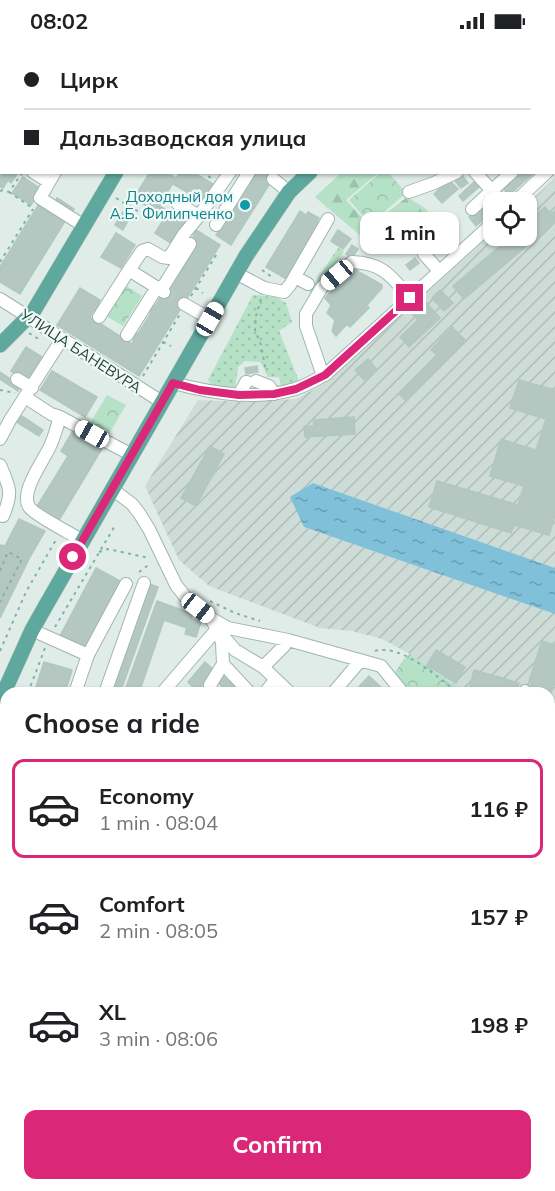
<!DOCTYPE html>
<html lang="en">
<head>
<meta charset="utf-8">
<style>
	:root { --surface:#fff; --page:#f2f2f2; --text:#202124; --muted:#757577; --line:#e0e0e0; --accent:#db2777 }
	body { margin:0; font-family:Mulish,sans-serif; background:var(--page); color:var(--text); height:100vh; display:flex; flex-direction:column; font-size:22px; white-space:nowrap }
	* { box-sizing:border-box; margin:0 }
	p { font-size:20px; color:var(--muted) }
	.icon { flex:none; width:33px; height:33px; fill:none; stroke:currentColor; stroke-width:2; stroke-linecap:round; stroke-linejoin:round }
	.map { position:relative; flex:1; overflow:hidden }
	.drawer { position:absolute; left:0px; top:645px; width:555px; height:504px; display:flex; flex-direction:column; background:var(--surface); border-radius:18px 18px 0 0; box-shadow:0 2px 4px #0004 }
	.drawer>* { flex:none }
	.top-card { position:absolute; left:0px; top:0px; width:555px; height:132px; box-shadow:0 2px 4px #0004; display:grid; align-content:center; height:132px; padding:0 24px; background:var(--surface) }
	.tools { position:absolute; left:483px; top:150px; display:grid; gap:12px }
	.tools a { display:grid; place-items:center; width:54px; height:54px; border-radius:12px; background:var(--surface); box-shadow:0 2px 4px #0004; font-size:30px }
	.end { position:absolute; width:27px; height:27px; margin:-14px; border:8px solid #db2777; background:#fff; box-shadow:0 0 0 3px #fff }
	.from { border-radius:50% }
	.bubble { position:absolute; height:42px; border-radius:12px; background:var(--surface); box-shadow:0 2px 4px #0004; font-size:20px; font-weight:700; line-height:42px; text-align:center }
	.car { position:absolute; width:18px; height:36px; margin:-18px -9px; border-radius:8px; box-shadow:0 0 4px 2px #0007; background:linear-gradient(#fff 24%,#345 0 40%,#fff 0 76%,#345 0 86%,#fff 0) }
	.top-card b { display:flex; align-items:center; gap:21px; height:57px; font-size:22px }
	.top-card b+b { border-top:2px solid var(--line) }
	.top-card i { width:15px; height:15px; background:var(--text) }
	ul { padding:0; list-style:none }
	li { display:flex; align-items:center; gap:18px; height:99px; margin:0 12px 9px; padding:0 12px; border:3px solid transparent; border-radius:12px }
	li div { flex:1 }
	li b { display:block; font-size:22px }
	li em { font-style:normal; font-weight:700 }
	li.active { border-color:var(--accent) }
	li>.icon { width:54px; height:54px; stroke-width:1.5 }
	h2 { padding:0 24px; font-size:27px; line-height:72px }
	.action { display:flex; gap:12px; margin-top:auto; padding:12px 24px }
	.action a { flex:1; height:69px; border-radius:12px; background:var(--accent); color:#fff; font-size:24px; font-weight:700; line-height:69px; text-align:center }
	.status { display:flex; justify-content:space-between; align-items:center; height:42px; padding:0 30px; background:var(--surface); direction:ltr }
	.status svg { height:16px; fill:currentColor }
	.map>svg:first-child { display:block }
</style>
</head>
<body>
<div class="status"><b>08:02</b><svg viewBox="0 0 49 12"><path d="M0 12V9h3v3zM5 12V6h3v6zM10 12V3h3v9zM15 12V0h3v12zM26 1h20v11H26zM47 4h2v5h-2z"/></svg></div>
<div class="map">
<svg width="555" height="1149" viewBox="0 0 555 1149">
	<defs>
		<pattern id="industrial-furrows" width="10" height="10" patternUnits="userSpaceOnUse" patternTransform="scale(1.5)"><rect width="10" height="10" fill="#cddcd7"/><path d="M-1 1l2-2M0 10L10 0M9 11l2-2" fill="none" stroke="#b0beb9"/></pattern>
		<pattern id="grass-dots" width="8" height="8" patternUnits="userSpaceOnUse" patternTransform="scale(1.5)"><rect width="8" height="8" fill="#b5e1c6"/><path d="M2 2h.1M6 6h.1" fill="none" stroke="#9bc2ab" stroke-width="1.8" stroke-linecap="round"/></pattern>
		<pattern id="forest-firs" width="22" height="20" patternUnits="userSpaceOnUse" patternTransform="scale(1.5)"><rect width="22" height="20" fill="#b5e1c6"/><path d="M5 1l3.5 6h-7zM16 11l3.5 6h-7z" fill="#9bc2ab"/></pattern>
		<pattern id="park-crowns" width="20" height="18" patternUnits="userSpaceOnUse" patternTransform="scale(1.5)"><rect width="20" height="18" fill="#b5e1c6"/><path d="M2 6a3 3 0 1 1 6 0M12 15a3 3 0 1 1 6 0" fill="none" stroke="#9bc2ab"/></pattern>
		<pattern id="water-ripples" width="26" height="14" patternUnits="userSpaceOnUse" patternTransform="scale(1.5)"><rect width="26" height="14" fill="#80c1d9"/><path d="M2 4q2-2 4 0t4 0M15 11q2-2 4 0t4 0" fill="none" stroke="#689eb1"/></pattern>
	</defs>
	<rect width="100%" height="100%" fill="#dfece8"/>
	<path fill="url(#industrial-furrows)" d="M555 136V526L313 441 304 485 555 572V708H549V651H480L456 644 410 612 382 597 352 589 320 586 209 544 179 518 145 444 198 358 246 360 296 357 329 339 493 191 494 194H526L527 162Z"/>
	<path fill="url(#grass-dots)" d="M338 206 344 209 315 253 309 249Z
		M253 253 276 255 286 261 292 280 279 289 299 339 281 345 279 335H268L261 320 245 319 238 325 235 346 213 344 208 338Z"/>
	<path fill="url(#forest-firs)" d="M341 131H378L346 158 370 184 407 155 425 166 429 171 426 177 388 212H382L315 155Z"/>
	<path fill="url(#park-crowns)" d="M380 131H389L406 151 370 182 349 158Z
		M125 243 142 254 123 284 106 274Z
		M107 353 126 363 109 392 90 381Z
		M410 612 456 644 480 651H398L391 636 404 617Z
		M549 708H555V974L549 984Z
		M118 1143H258L264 1149H119Z
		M310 1143H456L452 1149H308Z"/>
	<path fill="url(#water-ripples)" d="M313 441 555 526V572L304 485 290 455Z
		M555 974V1149H452L456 1143H549V984Z"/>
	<path fill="#b4c7c1" stroke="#b1c7c0" stroke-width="1.5" d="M2 122V130H14L17 132 11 141 8 138 3 146 0 145V124Z
		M150 130H166L176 136 159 164 155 161 151 167 134 156Z
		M180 130H193L213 142 202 159 173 142Z
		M256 130 272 138 231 203 216 193Z
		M517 130H535L509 153 501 144Z
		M462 133 468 141 461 146 455 139Z
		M23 135 41 147 31 163 12 151Z
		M449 138 458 147 442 161 434 152Z
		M474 140 479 145 463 159 459 154Z
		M57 156 74 167 71 171 54 161Z
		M40 160 67 176 20 252 0 240V225Z
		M155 161 185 180 172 202 155 191 165 175 151 167Z
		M484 163 491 171 476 184 469 175Z
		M545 165 551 172 555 169V180L464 257 453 244 512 194H526V181Z
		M300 169 306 173 308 170 319 176 317 179 322 182 288 238 266 225Z
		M123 170 130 175 123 188 115 183Z
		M196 188 220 203 139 334 57 283 80 246 100 258 98 263 100 264 96 270 94 268 90 275 132 302 134 298 131 297 135 290 138 292 151 271 148 269 152 262 155 264 197 197 193 195Z
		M338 188 351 197 343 207 331 199Z
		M447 188 456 198 451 202 453 205 447 210 445 207 443 210 434 200Z
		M116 191 135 203 121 226 101 215Z
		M352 203 358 207 352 216 346 212Z
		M415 216 419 221 410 228 406 223Z
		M354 224 359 230 382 243V246L367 263 369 266 350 285 347 282 336 294 332 289 335 278 327 271 331 263 325 256 333 247 331 244Z
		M440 248 453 261 444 269 432 256Z
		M425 259 440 276 409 305 400 295 418 278 412 271Z
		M452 285 465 298 406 359 399 352 437 313 431 308Z
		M26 305 42 315 27 339 11 329Z
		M368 317 377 328 364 338 355 328Z
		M257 324 258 330 246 332 245 326Z
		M52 329 97 355 85 375 40 348Z
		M0 330 21 344 18 349 0 337Z
		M519 338 555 348V474L549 493 514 483 511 491 429 465 437 439 518 463 524 444 490 434 501 397 536 408 546 377 510 366Z
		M20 373 43 388 39 394 15 379Z
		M354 375 355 392 305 395 304 384H314L313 378Z
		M74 387 103 405 58 480 36 466 68 414 61 409Z
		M210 404 224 412 196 464 181 456Z
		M19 477 45 489 29 517 0 576V503L5 504Z
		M96 526 122 540 87 608 60 594Z
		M149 542 158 545 120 651H110Z
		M157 559 193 572 191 577 201 580 196 595 185 592 187 586 164 578 139 651H124Z
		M542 599 555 603V643L554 642 549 656V651H528L532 640 529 639Z
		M436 608 465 625 456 641 427 623Z
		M44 620 72 628 65 651H34Z
		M205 620 215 629 197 649 188 640Z
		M474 628 519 641 516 651H480L469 648Z
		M222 633 240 650 239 651H229L216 639Z
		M369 634 383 647 379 651H355L354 650Z
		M5 731H6V758L0 756V748Z
		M551 790 555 792V887L549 884V793Z
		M0 1083 6 1122 0 1123Z
		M82 1143H100L101 1149H83Z"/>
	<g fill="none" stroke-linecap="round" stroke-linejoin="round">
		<path stroke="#b8c9c5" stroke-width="12" stroke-dasharray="12 6" stroke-linecap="butt" d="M260 130 273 137
			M164 250 184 262"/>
		<g stroke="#a1b5b0" stroke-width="14">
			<path id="minor" d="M287 0 290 2
				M47 2 48 0
				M321 2 322 0
				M554 48 555 47
				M0 82 2 79
				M554 95 555 93
				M33 130 49 140
				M55 130 40 156 84 184
				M475 130 502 160
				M273 137 289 150
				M409 150 434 141 457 130
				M515 160 547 130
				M177 161 199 174
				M472 167 512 130
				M216 183 249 130
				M424 212 439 229
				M129 228 142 209 148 207 162 215 169 216 184 192 199 174 230 130
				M236 231 264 246 284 250 290 243 328 177
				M295 235 308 242
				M161 248 190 202
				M0 257 162 360
				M184 262 210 277
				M99 275 129 228 164 250
				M127 293 157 245
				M325 333 321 328 306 284V272L322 245 352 220C383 221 391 234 410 256
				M17 337 32 346
				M256 339 269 344 274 352
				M173 341C212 351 256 359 295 347 305 344 315 338 325 333L494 180
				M239 353 246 340H247
				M31 359 51 372 60 375
				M0 397 10 378 62 297
				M0 423C10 446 13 450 3 474
				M112 447 132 462 139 471 149 487 176 543 187 557 210 575 217 587 235 608 263 625 290 651
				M83 499C72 492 36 474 30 466 18 451 45 417 51 402 55 393 57 384 60 375L132 413
				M214 578 228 586 288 598
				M32 588 88 613 75 651
				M219 591 222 601 223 622 250 651
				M88 613 126 542
				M263 625 284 604 288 598 381 624 403 651
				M105 651 144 541
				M162 651 217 587
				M212 651 210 643 223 622
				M265 651 275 638
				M333 651 360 619
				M524 651 525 649
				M549 741 555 743
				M549 773 555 776
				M0 845 6 844
				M549 893 555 896
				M549 940 555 930
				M0 1015 6 1014
				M234 1143 242 1149
				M189 1149 190 1143
				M304 1149 308 1143
				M424 1149 428 1143"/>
		</g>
		<g stroke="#c0c9c8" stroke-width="16">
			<path id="major" d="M194 2 195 0
				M454 2 456 0
				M0 303 33 270 116 130
				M0 659 32 588 45 565 246 214 289 150 310 130
				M0 894 6 931
				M41 1143 42 1149"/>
		</g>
		<path stroke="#7cb4a9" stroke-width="2" stroke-dasharray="3 4.5" stroke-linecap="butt" d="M6 0 9 2
			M96 2 97 0
			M210 2 211 0
			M240 2 241 0
			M202 130 211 136
			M0 149 3 148 9 150 22 131
			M9 150 31 165
			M116 156 139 170
			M0 220 33 167
			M262 228 272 235
			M196 246 203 251
			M191 254 218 210
			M261 257 256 274 255 288 261 303 266 330
			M29 291 40 298
			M163 300 171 304
			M143 334 180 272
			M0 348 15 351
			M99 510 108 507 149 516
			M0 529 8 510 22 517 0 560
			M139 530 151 521
			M210 559 235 571 260 579
			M55 585 116 482
			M0 609 26 550 57 496
			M375 609C400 602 432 631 451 645
			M28 651 45 606
			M450 651 451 648 457 651
			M0 734 6 713
			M0 766 6 768
			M0 783 6 780
			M0 795 6 833
			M0 1041 6 1083
			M0 1143 2 1142 1 1134 6 1133
			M19 1143 20 1149
			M56 1143 57 1149
			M145 1143 149 1149
			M357 1149 359 1143"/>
		<use href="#minor" stroke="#fff" stroke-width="12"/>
		<use href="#major" stroke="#5ea89d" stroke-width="15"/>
		<path stroke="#587b75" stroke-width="4" stroke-dasharray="12 6" stroke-linecap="butt" d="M549 728 555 709
			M347 1149 351 1143"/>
	</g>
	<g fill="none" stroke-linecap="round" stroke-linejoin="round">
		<path stroke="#db2777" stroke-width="8" d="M73 515 173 341 200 348 239 353 274 352 296 347 325 333 410 256"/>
	</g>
	<circle fill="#0f9aa8" stroke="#f0f9f5" stroke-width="2" cx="245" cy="163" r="6"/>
	<g text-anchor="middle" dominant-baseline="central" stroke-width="4.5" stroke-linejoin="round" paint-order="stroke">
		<g font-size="15" fill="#0d838f" stroke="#f0f9f5" text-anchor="end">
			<text x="233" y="154">Доходный дом<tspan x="233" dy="17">А.Б. Филипченко</tspan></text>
		</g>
		<g font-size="15" fill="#1e3f39" stroke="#f0f9f5">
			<text transform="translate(81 309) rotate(33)">УЛИЦА БАНЕВУРА</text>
		</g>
	</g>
</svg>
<div class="tools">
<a><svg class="icon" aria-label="locate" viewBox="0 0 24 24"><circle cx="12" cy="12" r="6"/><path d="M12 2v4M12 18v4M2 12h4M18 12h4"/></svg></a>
</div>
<i class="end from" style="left:73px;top:515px"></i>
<i class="end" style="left:410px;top:256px"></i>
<div class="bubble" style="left:360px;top:170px;width:99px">1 min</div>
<i class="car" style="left:337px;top:233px;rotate:230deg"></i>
<i class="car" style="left:210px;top:277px;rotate:30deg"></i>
<i class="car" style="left:92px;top:392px;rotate:299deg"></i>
<i class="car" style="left:198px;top:566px;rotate:128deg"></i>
<div class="top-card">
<b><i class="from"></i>Цирк</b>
<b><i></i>Дальзаводская улица</b>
</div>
<section class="drawer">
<h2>Choose a ride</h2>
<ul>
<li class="active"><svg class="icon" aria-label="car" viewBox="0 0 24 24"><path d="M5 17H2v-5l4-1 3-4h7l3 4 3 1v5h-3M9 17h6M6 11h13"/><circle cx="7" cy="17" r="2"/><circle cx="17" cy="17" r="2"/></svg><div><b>Economy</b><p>1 min · 08:04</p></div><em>116 ₽</em></li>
<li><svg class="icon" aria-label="car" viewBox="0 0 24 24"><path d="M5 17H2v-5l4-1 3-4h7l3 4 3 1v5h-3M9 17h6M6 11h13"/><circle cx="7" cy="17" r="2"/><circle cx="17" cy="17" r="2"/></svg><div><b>Comfort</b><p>2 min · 08:05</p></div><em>157 ₽</em></li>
<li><svg class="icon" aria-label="car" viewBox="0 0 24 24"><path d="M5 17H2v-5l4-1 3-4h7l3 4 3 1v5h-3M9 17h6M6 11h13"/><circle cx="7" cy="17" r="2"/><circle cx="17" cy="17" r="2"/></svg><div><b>XL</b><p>3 min · 08:06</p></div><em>198 ₽</em></li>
</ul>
<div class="action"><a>Confirm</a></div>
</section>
</div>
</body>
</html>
